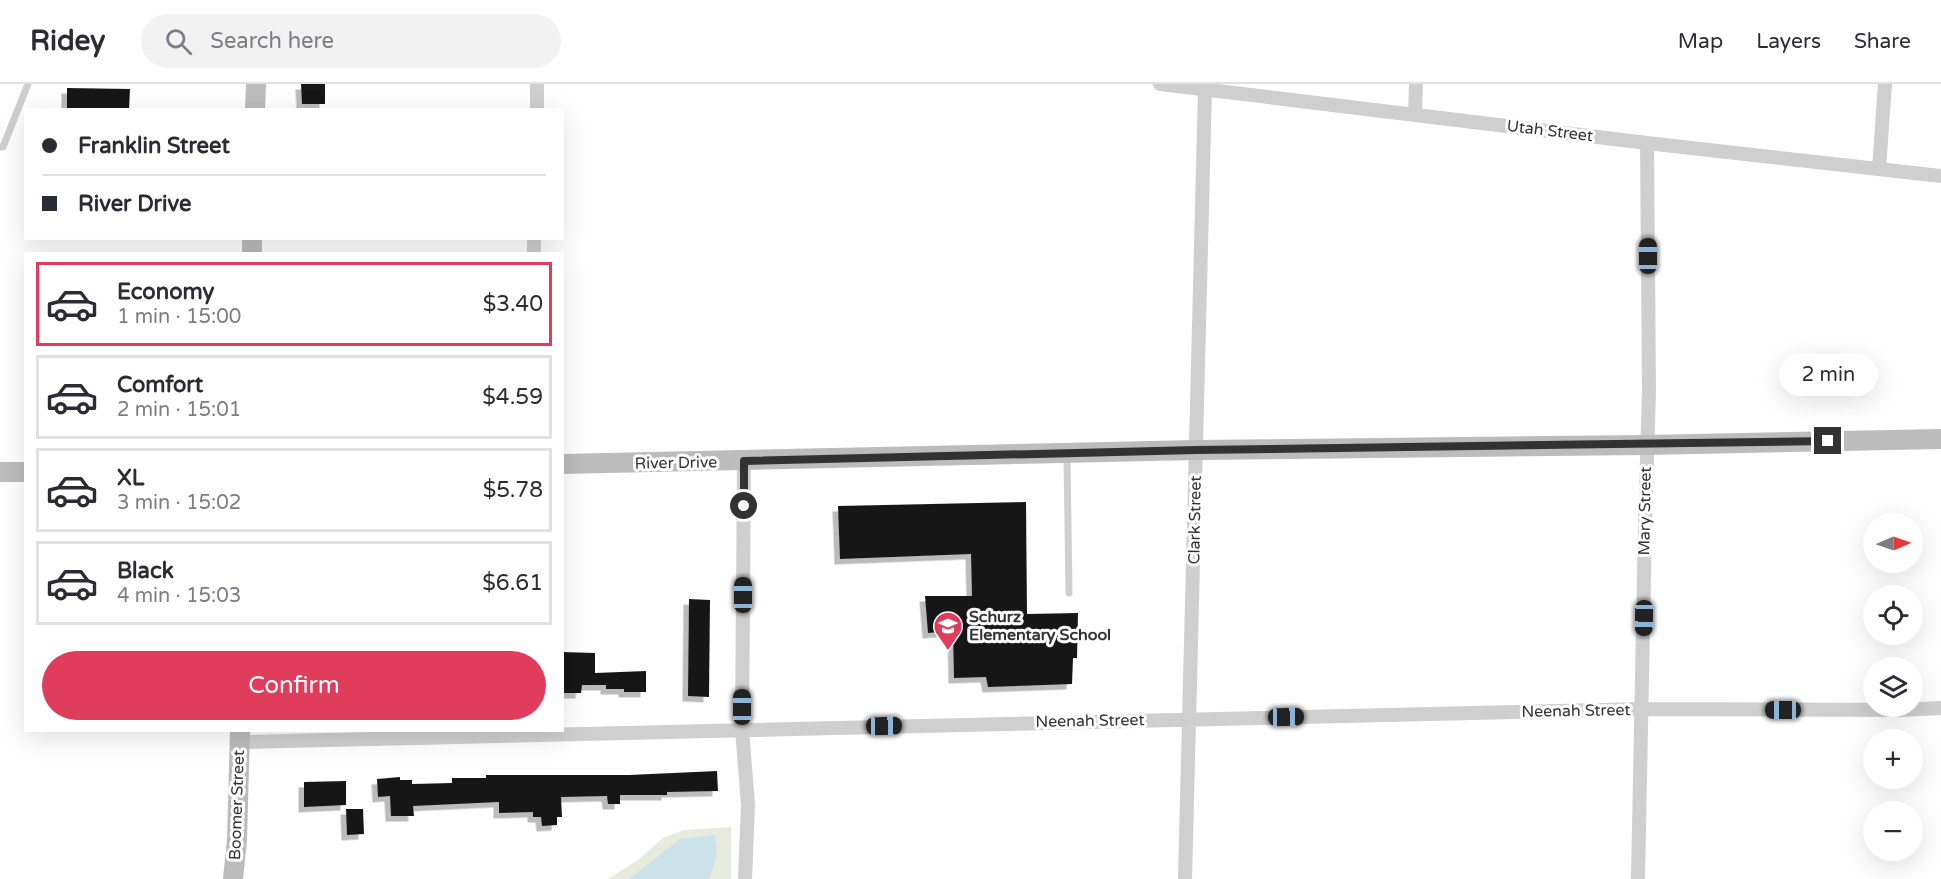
<!DOCTYPE html>
<html lang="en">
<head>
<meta charset="utf-8">
<style>
	:root { --surface:#fff; --page:#f2f2f3; --text:#2b2b33; --muted:#7c7c81; --line:#e1e1e2; --accent:#e03d5d }
	body { margin:0; font-family:"Varela Round",sans-serif; background:var(--page); color:var(--text); height:100vh; display:flex; flex-direction:column; font-size:22px; white-space:nowrap }
	* { box-sizing:border-box; margin:0 }
	p { font-size:20px; color:var(--muted) }
	.icon { flex:none; width:33px; height:33px; fill:none; stroke:currentColor; stroke-width:2; stroke-linecap:round; stroke-linejoin:round }
	.map { position:relative; flex:1; overflow:hidden }
	.drawer { position:absolute; left:24px; top:168px; width:540px; height:480px; display:flex; flex-direction:column; background:var(--surface); border-radius:0px; box-shadow:0 6px 24px #0002 }
	.drawer>* { flex:none }
	.banner { position:absolute; left:24px; top:24px; width:540px; height:132px; border-radius:0px; box-shadow:0 6px 24px #0002; display:grid; align-content:center; height:132px; padding:0 18px; background:var(--surface) }
	.needle { width:39px; rotate:88deg }
	.tools { position:absolute; left:1863px; top:429px; display:grid; gap:12px }
	.tools a { display:grid; place-items:center; width:60px; height:60px; border-radius:50%; background:var(--surface); box-shadow:0 6px 24px #0002; font-size:30px }
	.end { position:absolute; width:27px; height:27px; margin:-14px; border:8px solid #323232; background:#fff; box-shadow:0 0 0 3px #fff }
	.from { border-radius:50% }
	.bubble { position:absolute; height:42px; border-radius:21px; background:var(--surface); box-shadow:0 6px 24px #0002; font-size:20px; font-weight:600; line-height:42px; text-align:center }
	.car { position:absolute; width:18px; height:36px; margin:-18px -9px; border-radius:8px; box-shadow:0 0 4px 2px #0007; background:linear-gradient(#222 24%,#8ab4d8 0 40%,#222 0 76%,#8ab4d8 0 86%,#222 0) }
	.banner b { display:flex; align-items:center; gap:21px; height:57px; font-size:22px }
	.banner b+b { border-top:2px solid var(--line) }
	.banner i { width:15px; height:15px; background:var(--text) }
	ul { padding:10px 0 0; list-style:none }
	li { display:flex; align-items:center; gap:18px; height:84px; margin:0 12px 9px; padding:0 6px; border:3px solid var(--line); border-radius:0px }
	li div { flex:1 }
	li b { display:block; font-size:22px }
	li em { font-style:normal; font-weight:600 }
	li.active { border-color:var(--accent) }
	li>.icon { width:54px; height:54px; stroke-width:1.5 }
	.cta { display:flex; gap:12px; margin-top:auto; padding:12px 18px }
	.cta a { flex:1; height:69px; border-radius:36px; background:var(--accent); color:#fff; font-size:24px; font-weight:600; line-height:69px; text-align:center }
	header { display:flex; align-items:center; gap:36px; box-sizing:border-box; height:84px; padding:0 30px; background:var(--surface); border-bottom:2px solid var(--line) }
	header strong { font-size:28px }
	nav { display:flex; gap:33px; margin-inline-start:auto; font-size:21px }
	.search { width:420px; height:54px; background:var(--page); display:flex; align-items:center; gap:15px; box-sizing:border-box; padding:0 21px; border-radius:33px; color:var(--muted); font-size:22px }
	.map>svg:first-child { display:block }
</style>
</head>
<body>
<header>
<strong>Ridey</strong>
<div class="search"><svg class="icon" aria-label="search" viewBox="0 0 24 24"><circle cx="10" cy="10" r="6"/><path d="M15 15l6 6"/></svg>Search here</div>
<nav><a>Map</a><a>Layers</a><a>Share</a></nav>
</header>
<div class="map">
<svg width="1941" height="795" viewBox="0 0 1941 795">
	<defs>
		<filter id="shadow"><feDropShadow dx="-5.5" dy="5.5" stdDeviation="0" flood-color="#0004"/></filter>
	</defs>
	<rect width="100%" height="100%" fill="#fff"/>
	<path fill="#e7ebde" d="M731 743V795H608L638 776 663 754 684 746Z"/>
	<path fill="#cce2ea" d="M715 751 717 771 709 795H629L680 755Z"/>
	<path fill="#191919" filter="url(#shadow)" d="M301 0H325V20H302Z
		M67 4 130 5 129 26H67Z
		M1026 418 1027 530 1078 529 1077 574H1073L1072 600 988 603 986 593 954 594 953 547 928 549 925 512H972L971 470 840 475 838 422Z
		M689 515 710 516 709 613 688 612Z
		M562 568 595 569V589L646 587V608H624V605H606V601H582L581 609H562Z
		M717 687 718 707 667 708V711H620V720H608L607 712 561 713 562 733H557V741L542 742 541 733H533V728L499 729V718L413 722 414 732H391L390 712 378 713 377 695 400 693V696H412V700L452 699V694H486V691H629Z
		M346 697V721L304 723V698Z
		M346 725H363L364 750 347 751Z"/>
	<g fill="none" stroke-linecap="round" stroke-linejoin="round">
		<path stroke="#cfcfcf" stroke-width="7" d="M0 63H3L28 0
			M1067 372 1069 509"/>
		<path stroke="#cfcfcf" stroke-width="14" d="M1160 0 1647 59 1941 92
			M537 26V0
			M1415 31 1416 0
			M1879 85 1885 0
			M534 170V154
			M744 377 742 645 748 721 745 795
			M240 658 1642 625 1900 626 1941 624
			M1185 795 1205 5
			M1638 795 1645 442 1649 307 1647 59"/>
		<path stroke="#bcbcbc" stroke-width="20" d="M255 26 256 0
			M252 170V154
			M562 380 1196 366 1647 361 1941 355
			M0 388H26
			M233 795 237 756 240 646"/>
	</g>
	<g fill="none" stroke-linecap="round" stroke-linejoin="round">
		<path stroke="#323232" stroke-width="8" d="M744 422V377L1196 366 1828 357"/>
	</g>
	<defs>
		<g id="school-pin" transform="scale(1.5)"><path d="M0 17L-7.5 6A9.5 9.5 0 1 1 7.5 6Z" fill="#e03d5d" stroke="#fff"/><path d="M0-5L7-2L0 1L-7-2ZM-4 1L0 2.5L4 1V4Q0 6-4 4Z" fill="#fff"/></g>
	</defs>
	<g fill-rule="evenodd">
		<use href="#school-pin" x="948" y="542"/>
	</g>
	<g text-anchor="middle" dominant-baseline="central" stroke-width="6" stroke-linejoin="round" paint-order="stroke">
		<g font-size="16" fill="#323232" stroke="#fff">
			<text transform="translate(1550 47) rotate(7)">Utah Street</text>
			<text transform="translate(676 379) rotate(-1)">River Drive</text>
			<text transform="translate(1645 427) rotate(-89)">Mary Street</text>
			<text transform="translate(1195 436) rotate(-89)">Clark Street</text>
			<text transform="translate(1576 627) rotate(-1)">Neenah Street</text>
			<text transform="translate(1090 637) rotate(-1)">Neenah Street</text>
			<text transform="translate(237 721) rotate(-88)">Boomer Street</text>
		</g>
		<g font-size="16" font-weight="bold" fill="#323232" stroke="#fff" text-anchor="start">
			<text x="969" y="533">Schurz<tspan x="969" dy="18">Elementary School</tspan></text>
		</g>
	</g>
</svg>
<div class="tools">
<a><svg class="needle" viewBox="-14 -14 28 28"><path d="M0-13l5 13h-10z" fill="#e53935"/><path d="M0 13l5-13h-10z" fill="#7c7c81"/></svg></a>
<a><svg class="icon" aria-label="locate" viewBox="0 0 24 24"><circle cx="12" cy="12" r="6"/><path d="M12 2v4M12 18v4M2 12h4M18 12h4"/></svg></a>
<a><svg class="icon" aria-label="layers" viewBox="0 0 24 24"><path d="M12 4l9 5-9 5-9-5zM3 14l9 5 9-5"/></svg></a>
<a>+</a>
<a>−</a>
</div>
<i class="end from" style="left:744px;top:422px"></i>
<i class="end" style="left:1828px;top:357px"></i>
<div class="bubble" style="left:1779px;top:270px;width:99px">2 min</div>
<i class="car" style="left:1648px;top:172px;rotate:0deg"></i>
<i class="car" style="left:743px;top:511px;rotate:0deg"></i>
<i class="car" style="left:1644px;top:534px;rotate:181deg"></i>
<i class="car" style="left:742px;top:623px;rotate:0deg"></i>
<i class="car" style="left:1783px;top:626px;rotate:270deg"></i>
<i class="car" style="left:1286px;top:633px;rotate:89deg"></i>
<i class="car" style="left:884px;top:642px;rotate:89deg"></i>
<div class="banner">
<b><i class="from"></i>Franklin Street</b>
<b><i></i>River Drive</b>
</div>
<section class="drawer">
<ul>
<li class="active"><svg class="icon" aria-label="car" viewBox="0 0 24 24"><path d="M5 17H2v-5l4-1 3-4h7l3 4 3 1v5h-3M9 17h6M6 11h13"/><circle cx="7" cy="17" r="2"/><circle cx="17" cy="17" r="2"/></svg><div><b>Economy</b><p>1 min · 15:00</p></div><em>$3.40</em></li>
<li><svg class="icon" aria-label="car" viewBox="0 0 24 24"><path d="M5 17H2v-5l4-1 3-4h7l3 4 3 1v5h-3M9 17h6M6 11h13"/><circle cx="7" cy="17" r="2"/><circle cx="17" cy="17" r="2"/></svg><div><b>Comfort</b><p>2 min · 15:01</p></div><em>$4.59</em></li>
<li><svg class="icon" aria-label="car" viewBox="0 0 24 24"><path d="M5 17H2v-5l4-1 3-4h7l3 4 3 1v5h-3M9 17h6M6 11h13"/><circle cx="7" cy="17" r="2"/><circle cx="17" cy="17" r="2"/></svg><div><b>XL</b><p>3 min · 15:02</p></div><em>$5.78</em></li>
<li><svg class="icon" aria-label="car" viewBox="0 0 24 24"><path d="M5 17H2v-5l4-1 3-4h7l3 4 3 1v5h-3M9 17h6M6 11h13"/><circle cx="7" cy="17" r="2"/><circle cx="17" cy="17" r="2"/></svg><div><b>Black</b><p>4 min · 15:03</p></div><em>$6.61</em></li>
</ul>
<div class="cta"><a>Confirm</a></div>
</section>
</div>
</body>
</html>
